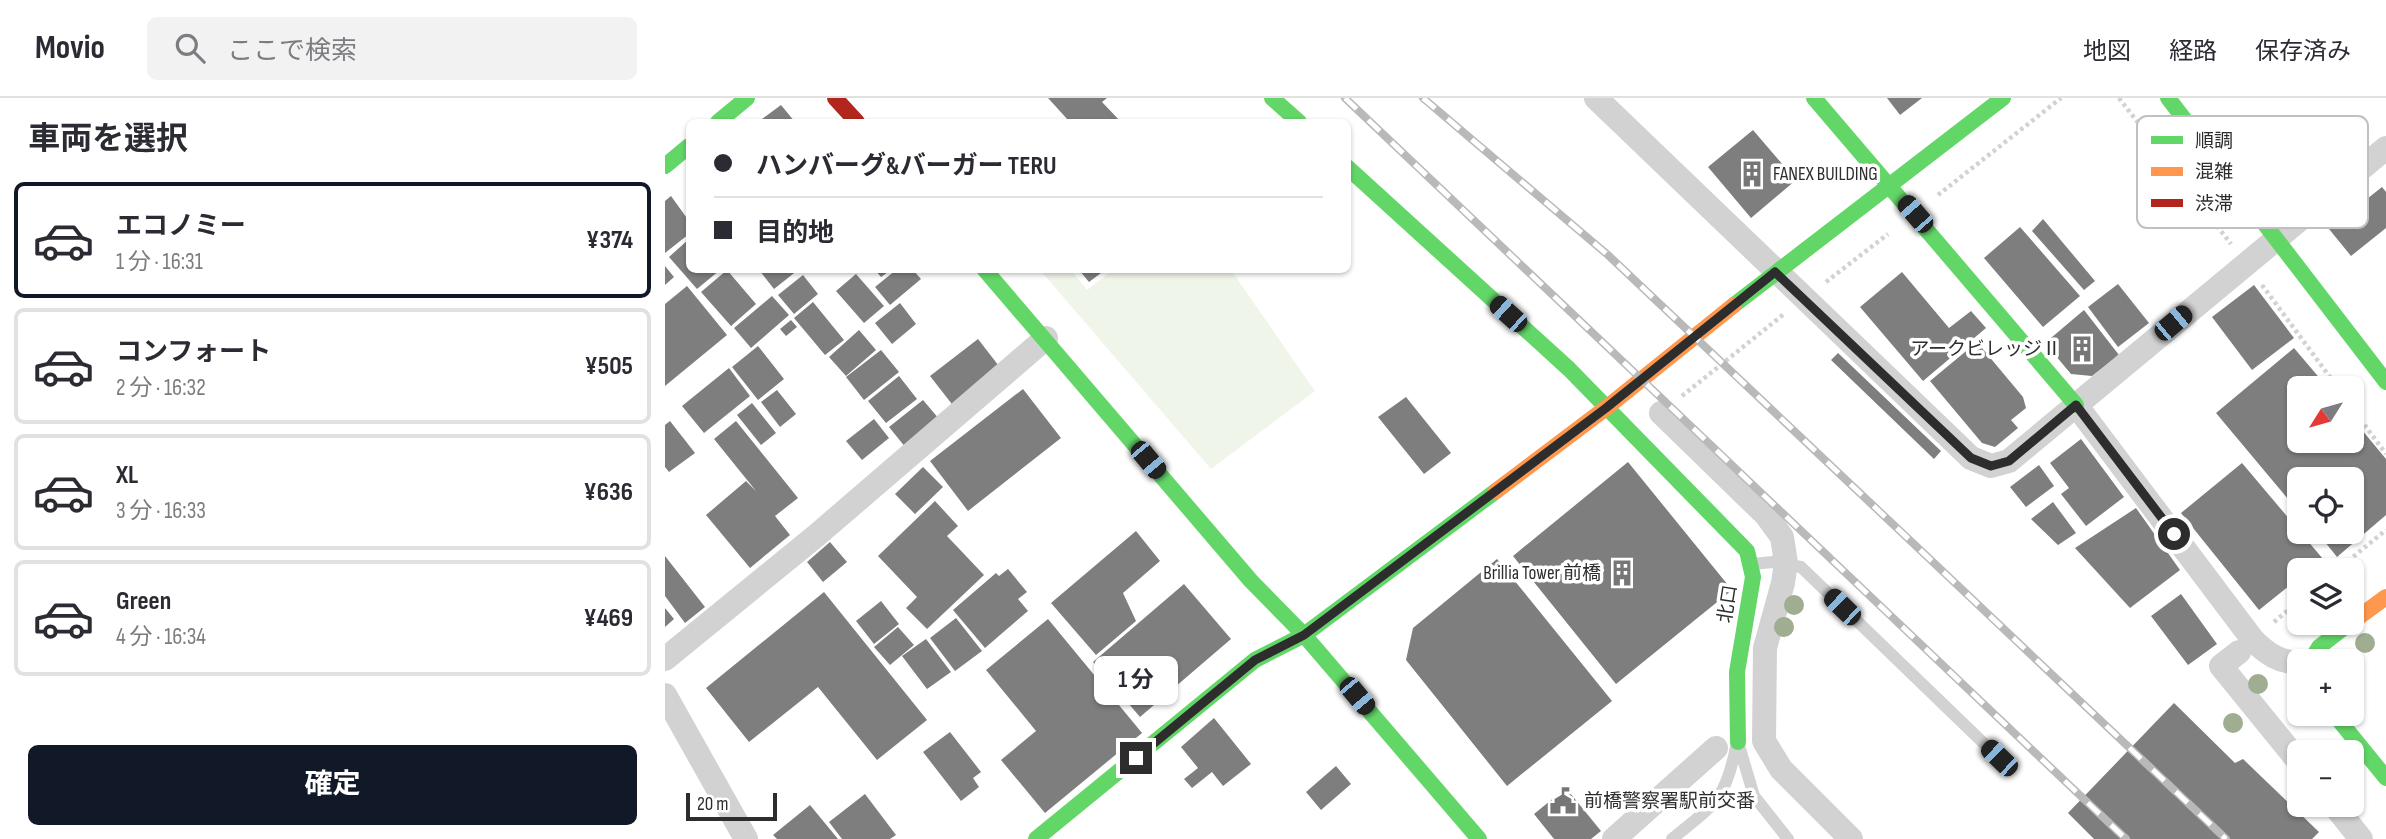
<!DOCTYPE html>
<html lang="ja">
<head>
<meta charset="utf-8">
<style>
	:root { --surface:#fff; --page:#f2f2f3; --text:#2b2b33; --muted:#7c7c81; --line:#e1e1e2; --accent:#111827 }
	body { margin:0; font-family:"Sofia Sans Condensed","Noto Sans JP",sans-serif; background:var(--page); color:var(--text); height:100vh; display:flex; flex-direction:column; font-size:26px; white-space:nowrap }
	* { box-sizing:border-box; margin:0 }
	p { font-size:23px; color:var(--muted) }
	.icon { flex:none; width:38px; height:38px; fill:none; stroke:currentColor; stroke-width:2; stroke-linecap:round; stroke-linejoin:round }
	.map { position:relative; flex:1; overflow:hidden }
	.side { display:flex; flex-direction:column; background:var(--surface); width:665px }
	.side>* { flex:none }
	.guide { position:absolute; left:21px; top:21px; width:665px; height:154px; border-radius:10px; box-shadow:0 2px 5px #0004; display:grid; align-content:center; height:154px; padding:0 28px; background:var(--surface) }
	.needle { width:46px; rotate:233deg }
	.fabs { position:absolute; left:1622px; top:278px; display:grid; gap:14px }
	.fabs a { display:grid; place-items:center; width:77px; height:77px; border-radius:10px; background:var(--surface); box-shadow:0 2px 5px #0004; font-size:35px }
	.scale { position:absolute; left:21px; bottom:18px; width:91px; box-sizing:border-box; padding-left:7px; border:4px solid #2d2d2d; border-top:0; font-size:19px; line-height:24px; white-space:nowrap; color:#2d2d2d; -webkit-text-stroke:5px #fff; paint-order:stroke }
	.end { position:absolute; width:32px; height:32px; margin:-16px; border:9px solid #2d2d2d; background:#fff; box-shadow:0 0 0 4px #fff }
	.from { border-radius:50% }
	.bubble { position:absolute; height:49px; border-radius:10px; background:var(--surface); box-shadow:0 2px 5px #0004; font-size:23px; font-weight:700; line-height:49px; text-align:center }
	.car { position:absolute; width:21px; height:42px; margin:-21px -10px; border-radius:9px; box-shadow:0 0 5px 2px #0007; background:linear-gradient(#222 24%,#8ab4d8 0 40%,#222 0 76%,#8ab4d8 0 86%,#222 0) }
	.guide b { display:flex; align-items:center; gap:24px; height:66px; font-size:26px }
	.guide b+b { border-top:2px solid var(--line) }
	.guide i { width:18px; height:18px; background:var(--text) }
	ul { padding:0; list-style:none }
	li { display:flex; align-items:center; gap:21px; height:116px; margin:0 14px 10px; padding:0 14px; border:4px solid var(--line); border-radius:10px }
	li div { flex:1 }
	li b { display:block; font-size:26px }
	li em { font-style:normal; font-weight:700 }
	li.selected { border-color:var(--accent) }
	li>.icon { width:63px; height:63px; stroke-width:1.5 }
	h2 { padding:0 28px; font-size:32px; line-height:84px }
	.button { display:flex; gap:14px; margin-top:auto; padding:14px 28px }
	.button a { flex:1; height:80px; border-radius:10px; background:var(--accent); color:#fff; font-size:28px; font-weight:700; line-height:80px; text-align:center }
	header { display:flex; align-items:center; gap:42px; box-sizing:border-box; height:98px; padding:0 35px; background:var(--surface); border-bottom:2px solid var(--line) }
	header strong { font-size:33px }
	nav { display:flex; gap:38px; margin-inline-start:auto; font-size:24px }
	.search { width:490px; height:63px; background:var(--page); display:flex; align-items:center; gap:18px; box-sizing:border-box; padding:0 24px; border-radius:10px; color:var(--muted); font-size:26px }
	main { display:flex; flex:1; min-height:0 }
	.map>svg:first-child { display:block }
</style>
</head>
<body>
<header>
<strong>Movio</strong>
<div class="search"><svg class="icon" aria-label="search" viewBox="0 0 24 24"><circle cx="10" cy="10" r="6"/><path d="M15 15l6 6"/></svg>ここで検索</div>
<nav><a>地図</a><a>経路</a><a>保存済み</a></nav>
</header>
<main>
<section class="side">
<h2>車両を選択</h2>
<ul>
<li class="selected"><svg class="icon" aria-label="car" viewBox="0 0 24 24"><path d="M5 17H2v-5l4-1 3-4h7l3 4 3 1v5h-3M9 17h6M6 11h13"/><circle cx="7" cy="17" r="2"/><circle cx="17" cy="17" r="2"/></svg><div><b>エコノミー</b><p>1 分 · 16:31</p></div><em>¥374</em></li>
<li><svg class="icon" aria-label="car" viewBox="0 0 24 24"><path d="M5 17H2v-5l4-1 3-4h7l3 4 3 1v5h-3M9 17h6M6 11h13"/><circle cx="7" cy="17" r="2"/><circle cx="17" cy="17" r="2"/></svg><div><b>コンフォート</b><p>2 分 · 16:32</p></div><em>¥505</em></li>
<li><svg class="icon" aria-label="car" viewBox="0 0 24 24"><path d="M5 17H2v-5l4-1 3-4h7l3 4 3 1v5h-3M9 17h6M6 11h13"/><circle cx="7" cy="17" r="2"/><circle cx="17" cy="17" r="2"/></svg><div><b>XL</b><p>3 分 · 16:33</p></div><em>¥636</em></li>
<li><svg class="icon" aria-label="car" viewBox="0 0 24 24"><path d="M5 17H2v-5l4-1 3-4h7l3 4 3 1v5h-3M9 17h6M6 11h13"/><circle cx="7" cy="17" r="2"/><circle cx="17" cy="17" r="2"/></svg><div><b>Green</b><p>4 分 · 16:34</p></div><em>¥469</em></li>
</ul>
<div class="button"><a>確定</a></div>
</section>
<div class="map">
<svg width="1721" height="741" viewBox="0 0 1721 741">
	<rect width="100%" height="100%" fill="#fff"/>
	<path fill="#f0f5ea" d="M375 172H406L422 192 448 172H566L650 293 546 371Z"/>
	<path fill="#7e7e7e" d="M383 0H442L437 4 456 24H401L403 22Z
		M1222 0H1257L1235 17Z
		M116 7 130 24H93Z
		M1088 32 1131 82 1086 120 1043 69Z
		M1717 89 1721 94V130L1686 158 1664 131Z
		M6 98 24 123V136L0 155V103Z
		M1378 121 1430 183 1419 192 1367 133Z
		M1355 129 1415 198 1378 229 1319 160Z
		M24 141V172H55L32 191 4 159Z
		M0 168 9 179 0 187Z
		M62 172 91 206 66 228 36 194Z
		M94 172H133L109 191Z
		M210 172H226L216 179Z
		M231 172H248L256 181 225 207 210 189Z
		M414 172H440L424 184Z
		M1237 174 1284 230 1306 213 1321 230 1258 283 1195 209Z
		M191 176 219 208 199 225 171 193Z
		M138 177 153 196 129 216 113 197Z
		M1453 186 1484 225 1453 249 1423 209Z
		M1589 187 1629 240 1587 272 1547 219Z
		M22 188 62 237 0 288V206Z
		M107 198 124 217 86 250 69 230Z
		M148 204 179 242 160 257 129 220Z
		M235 205 251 226 227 246 210 225Z
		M1419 212 1454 257 1427 278 1406 276 1380 245Z
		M126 222 132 229 121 238 115 231Z
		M194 232 211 252 181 278 164 259Z
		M313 241 337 272 290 310 265 278Z
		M1312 244 1358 299 1361 310 1346 322 1353 330 1330 349 1317 345 1265 283Z
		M93 248 119 281 93 302 67 269Z
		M1629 250 1663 290H1634V343H1687V320L1721 361V417L1672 459 1652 434H1687V382H1634V414L1551 315Z
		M216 252 234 274 199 302 181 279Z
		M1173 255 1276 353 1269 361 1166 262Z
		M64 270 85 298 39 335 17 308Z
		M234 278 252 301 221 325 203 303Z
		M358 291 396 340 303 413 265 363Z
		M112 292 131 316 115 329 96 304Z
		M741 299 786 355 759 376 713 319Z
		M258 302 275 322 241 350 224 329Z
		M87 305 111 335 96 347 72 317Z
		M209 321 224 340 197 362 181 343Z
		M5 323 30 355 4 374 0 369V327Z
		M71 323 133 400 110 418 125 437 85 470 41 417 81 383 91 393 49 341Z
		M1416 341 1459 399 1421 428 1396 396 1404 390 1385 365Z
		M963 364 1067 492 951 586 848 458Z
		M1577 365 1658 461 1644 472H1634V480L1594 512 1516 415Z
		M1374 367 1389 388 1361 409 1345 389Z
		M258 369 278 389 250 416 230 396Z
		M270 403 293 428 282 438 319 477 262 531 241 510 252 499 213 458Z
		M1388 404 1411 435 1393 447 1366 421Z
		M1471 410 1515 472 1465 510 1410 450Z
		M471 433 495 463 458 495 471 523 431 557 386 505Z
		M165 444 182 464 158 484 142 464Z
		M0 458 40 509 20 525 0 498Z
		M832 461 947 603 842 688 741 562 748 530Z
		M343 471 362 494 353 501 363 513 320 550 288 512 331 475 334 478Z
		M519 486 566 541 475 619 428 564Z
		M159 494 262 622 212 662 153 589 84 644 41 590Z
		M1516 496 1552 546 1523 567 1486 518Z
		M216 503 234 526 209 546 191 523Z
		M0 510 9 521 0 529Z
		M291 520 317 553 290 573 265 540Z
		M383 521 477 635 380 715 336 662 371 633 321 572Z
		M233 529 249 547 225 567 209 549Z
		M261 541 286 574 262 591 237 558Z
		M1509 605 1570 665 1578 661 1654 734 1647 741H1429L1403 715Z
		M549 620 586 666 558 688 547 674 527 690 519 681 533 670 516 649Z
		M285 634 316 674 308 680 314 689 296 703 258 654Z
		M671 668 686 686 656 712 641 694Z
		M901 690 936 733 926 741H889L869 716Z
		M200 696 231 737 225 741H177L164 724Z
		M145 707 173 741H112L108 737Z"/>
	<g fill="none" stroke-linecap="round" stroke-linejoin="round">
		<path stroke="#d2d2d2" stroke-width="4.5" stroke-dasharray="3.5 3.5" stroke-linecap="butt" d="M1454 0 1566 146
			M1273 97 1396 0
			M1161 184 1223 136
			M1597 187 1673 290
			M1017 298 1119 216
			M1687 310 1721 356
			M1672 472 1721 432
			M1609 524 1634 503"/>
		<path stroke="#d2d2d2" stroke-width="12" d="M1087 466 1108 464 1136 469 1334 660
			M1073 644 1089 698 1123 741
			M1007 741C1051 705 1061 702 1072 644"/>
		<path stroke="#d2d2d2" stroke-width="24" d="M931 0 1306 360 1326 368 1344 363 1721 50
			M1411 307 1588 542C1602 556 1614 564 1634 565
			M996 315 1101 417 1117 439 1121 465 1118 485 1100 550 1099 643 1116 671 1186 741
			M1574 554 1556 568 1634 664
			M0 561 152 437 381 240
			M0 597 81 741
			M1669 707 1696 741
			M949 741 1051 650"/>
		<path stroke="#63d668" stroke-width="16" d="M607 0 634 24
			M1149 0 1411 307
			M1503 0 1721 284
			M53 24 82 0
			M0 68 24 48
			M682 69 904 271 1082 453 1088 479 1072 574 1073 644
			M320 172 586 483 639 537 814 741
			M1069 207 1338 0
			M1645 564 1654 549 1685 525
			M1669 616 1721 680
			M371 741 590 562 639 537 831 393"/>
		<path stroke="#ff974d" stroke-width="16" d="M831 393 941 310 1069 207
			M1687 524 1721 499"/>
		<path stroke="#b3261e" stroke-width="16" d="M170 0 192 24"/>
		<g stroke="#b9b9b9" stroke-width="8">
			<path id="rail" d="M680 0 1461 741
				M758 0 943 157 1561 741"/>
		</g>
		<use href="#rail" stroke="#fff" stroke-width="5" stroke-dasharray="16" stroke-linecap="butt"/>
	</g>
	<g fill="#9fae91">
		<circle cx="1129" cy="507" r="10"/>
		<circle cx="1119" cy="529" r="10"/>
		<circle cx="1700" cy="545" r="10"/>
		<circle cx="1593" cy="586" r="10"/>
		<circle cx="1568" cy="625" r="10"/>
	</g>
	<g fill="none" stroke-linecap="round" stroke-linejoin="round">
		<path stroke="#2d2d2d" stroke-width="9" d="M471 660 590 562 639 537 941 310 1110 174 1306 360 1326 368 1344 363 1411 307 1509 436"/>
	</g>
	<defs>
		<g id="building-bare" transform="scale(2.1)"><path d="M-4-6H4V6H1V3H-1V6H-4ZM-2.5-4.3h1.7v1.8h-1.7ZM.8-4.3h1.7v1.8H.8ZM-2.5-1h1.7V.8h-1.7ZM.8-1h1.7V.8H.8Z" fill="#767676" stroke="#fff" stroke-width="2.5" paint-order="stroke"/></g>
		<g id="civic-bare" transform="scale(2.1)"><path d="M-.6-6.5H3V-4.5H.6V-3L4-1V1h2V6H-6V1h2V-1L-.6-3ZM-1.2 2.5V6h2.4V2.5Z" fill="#767676" stroke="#fff" stroke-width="2.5" paint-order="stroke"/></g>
	</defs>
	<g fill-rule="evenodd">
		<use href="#building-bare" x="1087" y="76"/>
		<use href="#building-bare" x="1417" y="251"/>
		<use href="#building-bare" x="957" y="475"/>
		<use href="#civic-bare" x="898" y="703"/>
	</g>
	<g text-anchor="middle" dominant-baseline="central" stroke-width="7" stroke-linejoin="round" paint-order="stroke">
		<g font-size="19" fill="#2d2d2d" stroke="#fff" text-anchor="start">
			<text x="1108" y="76">FANEX BUILDING</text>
			<text x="1396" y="251" text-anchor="end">アークビレッジⅡ</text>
			<text x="936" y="475" text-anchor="end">Brillia Tower 前橋</text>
			<text x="919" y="703">前橋警察署駅前交番</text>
		</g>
		<g font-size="19" fill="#2d2d2d" stroke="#fff">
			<text transform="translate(1063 506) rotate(-81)">北口</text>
		</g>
	</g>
	<rect x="1472" y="18" width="231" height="112" rx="10" fill="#fff" stroke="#c0c0c0" stroke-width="2"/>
	<rect x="1486" y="38" width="32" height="8" fill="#63d668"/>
	<rect x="1486" y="69" width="32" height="9" fill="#ff974d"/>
	<rect x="1486" y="101" width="32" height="8" fill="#b3261e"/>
	<g font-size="19" fill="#2d2d2d">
		<text x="1530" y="49">順調</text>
		<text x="1530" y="80">混雑</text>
		<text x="1530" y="112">渋滞</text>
	</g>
</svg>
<div class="fabs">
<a><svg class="needle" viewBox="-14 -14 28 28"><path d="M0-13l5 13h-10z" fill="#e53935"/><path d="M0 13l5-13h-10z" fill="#7c7c81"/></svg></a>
<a><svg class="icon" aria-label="locate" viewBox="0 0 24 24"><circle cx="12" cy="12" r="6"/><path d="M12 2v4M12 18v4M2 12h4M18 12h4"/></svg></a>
<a><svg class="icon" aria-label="layers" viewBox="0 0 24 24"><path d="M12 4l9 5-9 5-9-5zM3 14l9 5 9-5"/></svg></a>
<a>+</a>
<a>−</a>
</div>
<div class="scale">20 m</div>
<i class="end from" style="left:1509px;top:436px"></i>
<i class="end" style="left:471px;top:660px"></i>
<div class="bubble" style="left:429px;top:558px;width:84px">1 分</div>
<i class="car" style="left:1250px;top:116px;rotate:319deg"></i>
<i class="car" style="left:843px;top:216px;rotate:312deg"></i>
<i class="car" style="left:1508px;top:225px;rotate:50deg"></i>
<i class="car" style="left:483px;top:362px;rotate:140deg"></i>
<i class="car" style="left:1177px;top:509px;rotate:314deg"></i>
<i class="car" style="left:692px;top:598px;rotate:140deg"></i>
<i class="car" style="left:1334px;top:660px;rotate:314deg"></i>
<div class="guide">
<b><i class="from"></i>ハンバーグ&amp;バーガー TERU</b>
<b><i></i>目的地</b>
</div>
</div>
</main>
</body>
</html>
